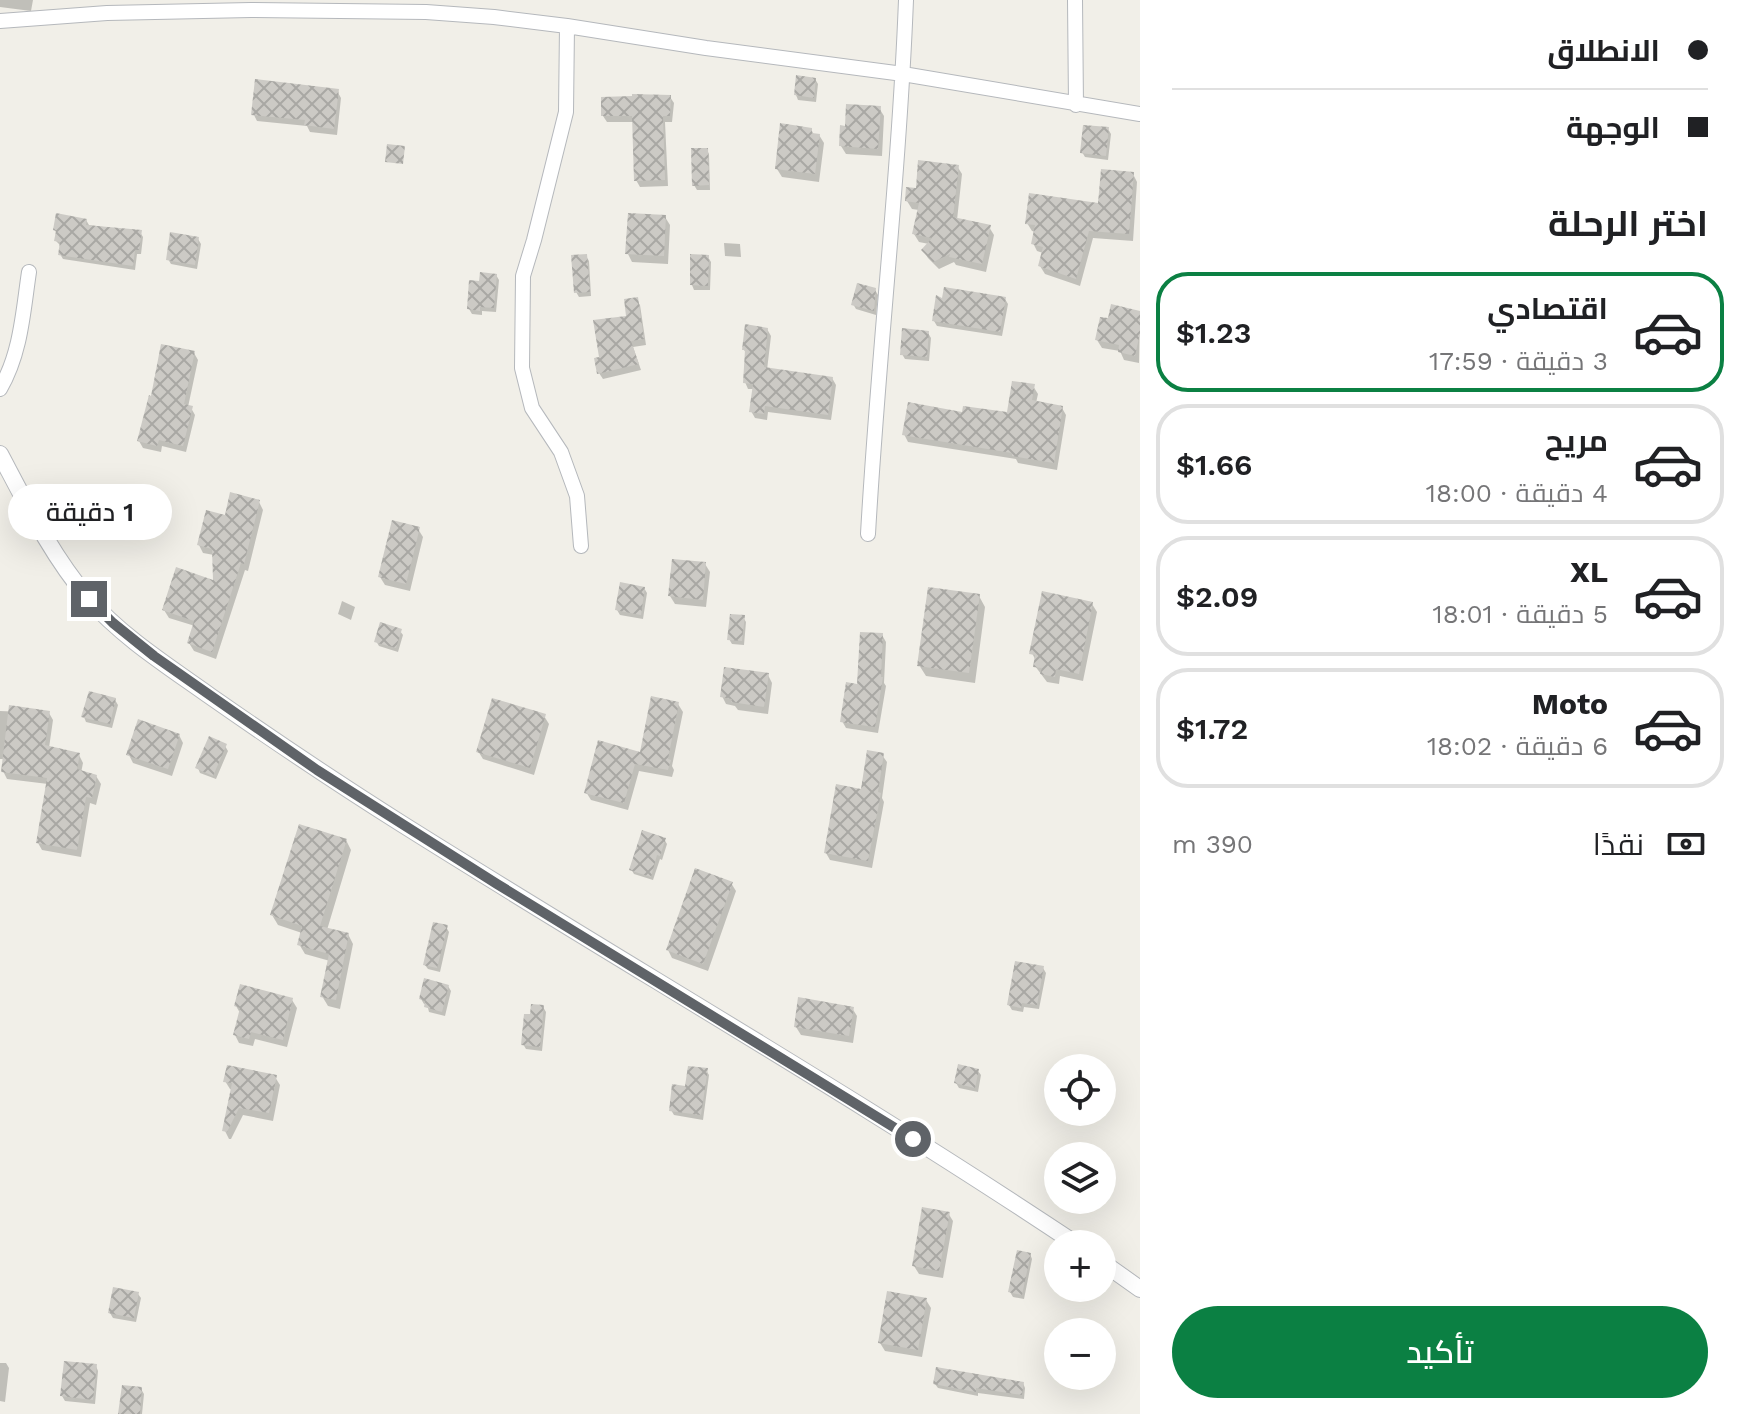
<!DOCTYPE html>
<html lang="ar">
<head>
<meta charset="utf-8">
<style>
	:root { --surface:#fff; --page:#f2f2f2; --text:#202124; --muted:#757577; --line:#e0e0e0; --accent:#0b8043 }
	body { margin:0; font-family:"Work Sans",Cairo,sans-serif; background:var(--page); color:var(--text); direction:rtl; height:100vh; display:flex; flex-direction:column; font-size:30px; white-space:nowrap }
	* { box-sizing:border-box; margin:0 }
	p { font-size:26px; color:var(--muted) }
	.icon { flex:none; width:44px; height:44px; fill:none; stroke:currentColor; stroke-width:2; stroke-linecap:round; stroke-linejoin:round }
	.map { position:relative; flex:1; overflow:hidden; direction:ltr }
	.side { display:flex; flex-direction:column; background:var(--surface); width:600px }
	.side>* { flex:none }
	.guide { display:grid; align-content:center; height:176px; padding:0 32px; background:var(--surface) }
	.tools { position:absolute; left:1044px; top:1054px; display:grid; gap:16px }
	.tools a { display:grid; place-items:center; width:72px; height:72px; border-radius:50%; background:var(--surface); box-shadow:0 8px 32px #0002; font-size:40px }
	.end { position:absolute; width:36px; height:36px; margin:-18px; border:10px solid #5f6368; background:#fff; box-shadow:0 0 0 4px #fff }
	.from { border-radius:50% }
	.bubble { position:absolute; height:56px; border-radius:28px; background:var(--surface); box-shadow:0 8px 32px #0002; font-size:26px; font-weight:600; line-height:56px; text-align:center; direction:rtl }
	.guide b { display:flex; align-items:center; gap:28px; height:76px; font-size:30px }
	.guide b+b { border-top:2px solid var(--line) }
	.guide i { width:20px; height:20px; background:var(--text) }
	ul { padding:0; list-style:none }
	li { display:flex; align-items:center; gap:24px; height:120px; margin:0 16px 12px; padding:0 16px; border:4px solid var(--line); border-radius:32px }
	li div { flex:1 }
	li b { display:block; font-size:30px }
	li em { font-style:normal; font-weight:600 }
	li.current { border-color:var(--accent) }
	li>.icon { width:72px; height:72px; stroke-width:1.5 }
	h2 { padding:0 32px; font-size:36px; line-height:96px }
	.pay { display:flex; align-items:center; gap:20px; height:88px; padding:0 32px; font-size:30px }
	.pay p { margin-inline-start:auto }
	.button { display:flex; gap:16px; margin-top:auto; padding:16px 32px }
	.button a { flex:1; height:92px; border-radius:48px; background:var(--accent); color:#fff; font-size:32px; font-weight:600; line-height:92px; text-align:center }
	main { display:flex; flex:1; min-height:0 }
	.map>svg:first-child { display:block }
</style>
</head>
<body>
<main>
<section class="side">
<div class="guide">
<b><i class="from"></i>الانطلاق</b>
<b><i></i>الوجهة</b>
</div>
<h2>اختر الرحلة</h2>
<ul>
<li class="current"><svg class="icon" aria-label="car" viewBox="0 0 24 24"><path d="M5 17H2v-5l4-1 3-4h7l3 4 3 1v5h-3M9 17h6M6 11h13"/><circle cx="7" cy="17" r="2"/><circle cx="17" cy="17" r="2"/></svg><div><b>اقتصادي</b><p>3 دقيقة · 17:59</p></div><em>$1.23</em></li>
<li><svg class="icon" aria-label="car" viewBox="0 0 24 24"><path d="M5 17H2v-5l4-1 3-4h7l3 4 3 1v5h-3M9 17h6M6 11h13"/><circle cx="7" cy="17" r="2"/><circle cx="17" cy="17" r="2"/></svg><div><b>مريح</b><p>4 دقيقة · 18:00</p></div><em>$1.66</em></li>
<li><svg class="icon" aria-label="car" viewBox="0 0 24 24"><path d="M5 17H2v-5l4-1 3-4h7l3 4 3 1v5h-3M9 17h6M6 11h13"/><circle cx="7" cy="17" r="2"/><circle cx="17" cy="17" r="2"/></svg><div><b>XL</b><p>5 دقيقة · 18:01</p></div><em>$2.09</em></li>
<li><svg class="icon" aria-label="car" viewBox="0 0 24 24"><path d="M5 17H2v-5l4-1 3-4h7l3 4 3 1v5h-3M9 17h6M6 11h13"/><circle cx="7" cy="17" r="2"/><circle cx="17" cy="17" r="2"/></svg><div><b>Moto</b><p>6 دقيقة · 18:02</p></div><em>$1.72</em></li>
</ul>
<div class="pay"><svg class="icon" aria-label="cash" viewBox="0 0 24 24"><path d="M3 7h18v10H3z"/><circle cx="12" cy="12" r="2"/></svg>نقدًا<p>390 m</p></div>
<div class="button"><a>تأكيد</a></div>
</section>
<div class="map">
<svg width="1140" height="1414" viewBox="0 0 1140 1414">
	<defs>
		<pattern id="building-cross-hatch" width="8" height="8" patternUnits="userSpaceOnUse" patternTransform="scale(2)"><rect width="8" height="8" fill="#cccac5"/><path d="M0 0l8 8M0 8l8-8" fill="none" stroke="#a9a8a4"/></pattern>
	</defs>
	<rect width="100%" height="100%" fill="#f1efe8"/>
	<path fill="#0003" d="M0 0H33L31 11 0 7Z
		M815 79 818 84 816 102 798 100 796 95Z
		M337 91 341 98 337 135 310 132 307 126 257 121 254 115Z
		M670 97 674 103 672 122H665L668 186 640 187 636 180 634 122H607L603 116Z
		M879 108 884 116 882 156 846 154 841 146Z
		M811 129 814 135H819L824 143 819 182 782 177 777 169Z
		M1108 129 1111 134 1108 160 1085 157 1082 152Z
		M707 150 709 154 710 190H697L694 185Z
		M957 166 962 174 957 220 989 227 994 235 986 272 956 265 954 262 939 269 928 258 923 250 929 244 919 242 914 234 919 210 912 209 907 201 917 190Z
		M1133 174 1137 182 1133 241 1093 238 1080 286 1045 274 1040 266 1043 253 1037 251 1033 243 1036 232 1032 231 1027 223 1100 205Z
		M665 217 670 225 668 264 632 262 628 254Z
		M86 220 89 225 140 232 143 237 141 254H137L135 270 63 259 60 254 61 246 56 241 57 235 55 230Z
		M198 239 201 244 197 269 171 264 168 259Z
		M724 243 740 244 741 257 725 256Z
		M586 256 589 261 591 296 579 297 576 292Z
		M708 257 711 262 710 290H694L692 285Z
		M496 275 499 280 496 312 482 311V315L472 314 469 309 481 283Z
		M875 290 878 295 876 315 856 309 853 304Z
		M636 299 640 305 646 345 633 347 641 370 603 379 599 373 601 358 629 317Z
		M1005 299 1008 304 1002 336 937 326 934 321Z
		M1140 313 1139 363 1124 360 1120 351 1102 348 1097 340Z
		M767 329 771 336 767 370 832 378 836 385 831 420 768 412 767 420 755 418 751 411 754 389H748L745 382 747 354 744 350Z
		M928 333 931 338 929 361 905 359 902 354Z
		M194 353 198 360 188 407 191 408 195 415 186 452 162 446 161 452 143 448 139 441Z
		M1033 386 1038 394 1036 403 1062 408 1066 415 1057 470 1018 463 1016 459 908 442 904 434 964 415 1008 414Z
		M259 502 263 510 248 571 245 570 216 659 194 651 189 643 195 626 169 618 164 610 215 582 214 555 203 553 199 545Z
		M418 529 423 537 410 591 385 585 380 577Z
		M705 564 710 572 706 607 675 604 670 596Z
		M644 588 647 593 643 619 620 615 617 610Z
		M979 596 985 607 975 683 926 676 919 665Z
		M342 601 355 607 351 620 338 614Z
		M1092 604 1097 612 1083 681 1060 676 1059 684 1047 682 1035 666 1036 661 1032 653Z
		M743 617 746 622 744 645 732 644 729 639Z
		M400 631 403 635 398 652 379 646 376 641Z
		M882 635 886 642 884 683 886 686 878 733 846 728 842 721Z
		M768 675 772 683 768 714 738 710 735 706 726 704 722 696Z
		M115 700 118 705 112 728 86 722 84 717Z
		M678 704 683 712 672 766 674 770 672 777 639 771 628 810 591 800 586 792 641 754Z
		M0 711 49 713 53 720 49 748 79 755 83 763 81 773 96 776 101 784 96 805 90 803 81 857 42 850 38 843 48 784 7 779 3 771 4 759H0Z
		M544 716 549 724 534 775 483 759 478 751Z
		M179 735 183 743 172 776 133 763 129 755Z
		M225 746 228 751 216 779 200 773 198 768Z
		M882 755 887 762 882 798 884 802 872 868 830 860 826 853 863 791Z
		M664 839 667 844 662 860 660 859 653 880 634 874 631 869Z
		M346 840 351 850 327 930 348 934 353 944 340 1009 328 1006 322 996 330 961 305 954 299 944 302 933 278 925 272 915Z
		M731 883 736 891 708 971 672 958 668 950Z
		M446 927 449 932 440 972 428 969 425 965Z
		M1043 968 1046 973 1039 1009 1024 1007 1023 1012 1012 1010 1009 1005Z
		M448 986 451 991 445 1016 429 1012 427 1004H424L421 999Z
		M292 1000 297 1008 287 1047 255 1039 253 1046 239 1043 235 1035 240 1013 236 1006Z
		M543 1007 546 1012 542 1051 526 1049 523 1044 532 1017Z
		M852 1008 857 1016 853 1043 801 1035 796 1027Z
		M706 1070 709 1075 703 1120 674 1115 671 1110 687 1088Z
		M978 1071 981 1075 978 1092 959 1088 956 1083Z
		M275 1077 280 1085 273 1121 243 1115 231 1139H229L225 1131 232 1090 230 1089 225 1081Z
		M948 1213 953 1221 943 1278 919 1274 914 1266Z
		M1030 1254 1032 1259 1024 1299 1013 1297 1010 1292Z
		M138 1294 141 1298 136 1322 113 1318 110 1313Z
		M926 1300 931 1308 922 1357 885 1351 880 1343Z
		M0 1363H6L9 1368 5 1402 0 1401Z
		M96 1366 98 1371 95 1404 65 1401 62 1396Z
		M1023 1383 1025 1388 1024 1399 978 1393V1396L938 1388 935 1384Z
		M141 1389 144 1394 142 1414H121Z"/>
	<path fill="url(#building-cross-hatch)" d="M796 75 816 78 814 98 794 95Z
		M255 79 339 89 334 129 304 125 305 120 251 115Z
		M632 94 671 95 670 116H663L665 180 634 181 632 116H601V97L632 96Z
		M846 104 881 106 878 149 839 146 840 125 845 126Z
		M780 123 812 128V133L820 134 815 174 775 169Z
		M1083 125 1109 127 1106 156 1080 153Z
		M387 144 405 146 403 164 385 162Z
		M691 148H708L709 185 692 186Z
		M918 160 959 165 953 217 991 225 982 264 949 257 950 254 933 262 921 250 932 238 912 234 919 203 905 201 906 187 916 188Z
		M1101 169 1134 172 1129 234 1089 231 1076 279 1038 266 1043 247 1031 244 1035 225 1025 224 1029 193 1098 203Z
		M56 213 87 219 86 225 142 230 139 250H135L133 266 58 255 60 242 54 241 56 231 53 230Z
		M628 213 666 215 664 256 625 254Z
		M170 232 199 237 195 265 166 260Z
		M587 254 590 292 574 293 571 255Z
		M690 254 709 255 708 286 690 285Z
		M480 272 497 274 494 308 480 307V311L467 309 469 280 479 281Z
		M857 283 876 288 874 311 851 305Z
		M944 287 1006 297 1000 332 932 321 936 295 942 298Z
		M638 297 644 339 631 341 639 364 597 374 594 358 599 357 593 320 626 316 624 299Z
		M1111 304 1140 311V333L1135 356 1118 352 1119 345 1095 340 1100 317 1108 318Z
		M745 324 768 328 764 367 833 377 828 415 765 406 764 414 749 412 753 384 743 383 745 350H742Z
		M902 328 929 331 927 357 900 355Z
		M161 344 195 351 184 404 193 406 183 446 159 440 157 446 137 441 149 395 151 396Z
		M1012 381 1035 384 1032 400 1063 406 1054 463 1012 456V453L902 435 908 402 962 412 963 406 1007 412Z
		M230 492 260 500 244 564 241 563 212 652 187 643 194 621 162 610 176 567 213 580 212 549 197 545 206 510 225 515Z
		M392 520 420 527 406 584 378 577Z
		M672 559 706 562 703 600 668 596Z
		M620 582 645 587 641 615 615 610Z
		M928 587 980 594 969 673 917 666Z
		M1042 591 1093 602 1079 674 1056 669 1055 677 1040 674 1042 668 1033 667 1035 655 1029 654Z
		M730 614 745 615 742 641 727 640Z
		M380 622 402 629 396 648 374 642Z
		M860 632 883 633 881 677H883L875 727 840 722 846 682 857 684Z
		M724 667 769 673 764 707 731 702 732 699 720 697Z
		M89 691 116 698 110 724 81 717Z
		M651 696 679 702 668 759 671 760 668 770 635 764 624 803 584 793 598 740 640 752Z
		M492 698 546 714 530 768 476 752Z
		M9 705 50 711 45 745 80 753 77 769 97 775 92 798 86 797 77 850 36 843 47 778 1 772Z
		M138 719 180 734 168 769 126 755Z
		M209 736 227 744 213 776 195 768Z
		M867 750 884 753 878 792 881 793 868 861 824 853 836 784 861 789Z
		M299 824 347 839 320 926 349 933 336 1000 320 997 329 954 297 945 302 926 270 915Z
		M642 830 666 838 660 856 657 855 651 877 629 870Z
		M695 868 733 882 703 964 666 950Z
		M433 922 448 925 437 968 423 965Z
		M1015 961 1044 966 1037 1005 1022 1003 1021 1008 1007 1005Z
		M424 978 449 985 442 1012 424 1007 425 1001 419 999Z
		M240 984 293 998 283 1040 251 1032 249 1039 233 1035 240 1008 234 1006Z
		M798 997 854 1007 849 1036 794 1027Z
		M531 1004 544 1005 540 1047 521 1045 524 1014H530Z
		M958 1064 979 1069 975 1088 954 1083Z
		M227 1065 277 1075 269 1113 239 1108 227 1132 222 1131 232 1083 223 1082Z
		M688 1066 708 1068 701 1115 669 1111 672 1084 685 1086Z
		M922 1207 950 1212 939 1271 912 1266Z
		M1017 1250 1031 1253 1022 1295 1008 1292Z
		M113 1287 139 1292 134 1318 108 1313Z
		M887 1291 927 1298 918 1350 878 1343Z
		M64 1361 97 1364 93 1400 60 1396Z
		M936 1367 1024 1382 1022 1395 976 1388V1392L933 1384Z
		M122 1385 142 1387 140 1414H118Z"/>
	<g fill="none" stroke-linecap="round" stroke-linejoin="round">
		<g stroke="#b5b8bc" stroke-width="16">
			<path id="minor" d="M1075 0 1076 105
				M0 21 107 13 251 10 426 12 494 17 567 26 706 48 903 74 1140 114
				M567 26 566 112 534 240 523 276 522 368 532 408 561 452 577 496 581 546
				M0 389C21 353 23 312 29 272
				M868 534C878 356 899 178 906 0"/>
		</g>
		<g stroke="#b5b8bc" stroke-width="18">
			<path id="tertiary" d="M0 454C26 503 52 556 88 598 122 637 168 666 210 696 273 740 337 783 402 824 626 965 856 1097 1076 1244
				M1102 1262 1140 1289"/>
		</g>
		<use href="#minor" stroke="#fff" stroke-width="14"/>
		<use href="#tertiary" stroke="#fff" stroke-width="16"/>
	</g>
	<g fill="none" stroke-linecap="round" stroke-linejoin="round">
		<path stroke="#5f6368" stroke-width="10" d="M89 599 113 623 154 656 317 770 497 884 913 1139"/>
	</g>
</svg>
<div class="tools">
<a><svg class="icon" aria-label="locate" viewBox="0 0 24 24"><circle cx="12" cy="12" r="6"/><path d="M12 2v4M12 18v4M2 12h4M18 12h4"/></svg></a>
<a><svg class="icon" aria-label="layers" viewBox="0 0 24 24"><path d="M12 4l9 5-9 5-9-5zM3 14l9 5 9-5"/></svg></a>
<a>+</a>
<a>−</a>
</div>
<i class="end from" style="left:913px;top:1139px"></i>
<i class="end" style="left:89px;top:599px"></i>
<div class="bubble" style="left:8px;top:484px;width:164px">1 دقيقة</div>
</div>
</main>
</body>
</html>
